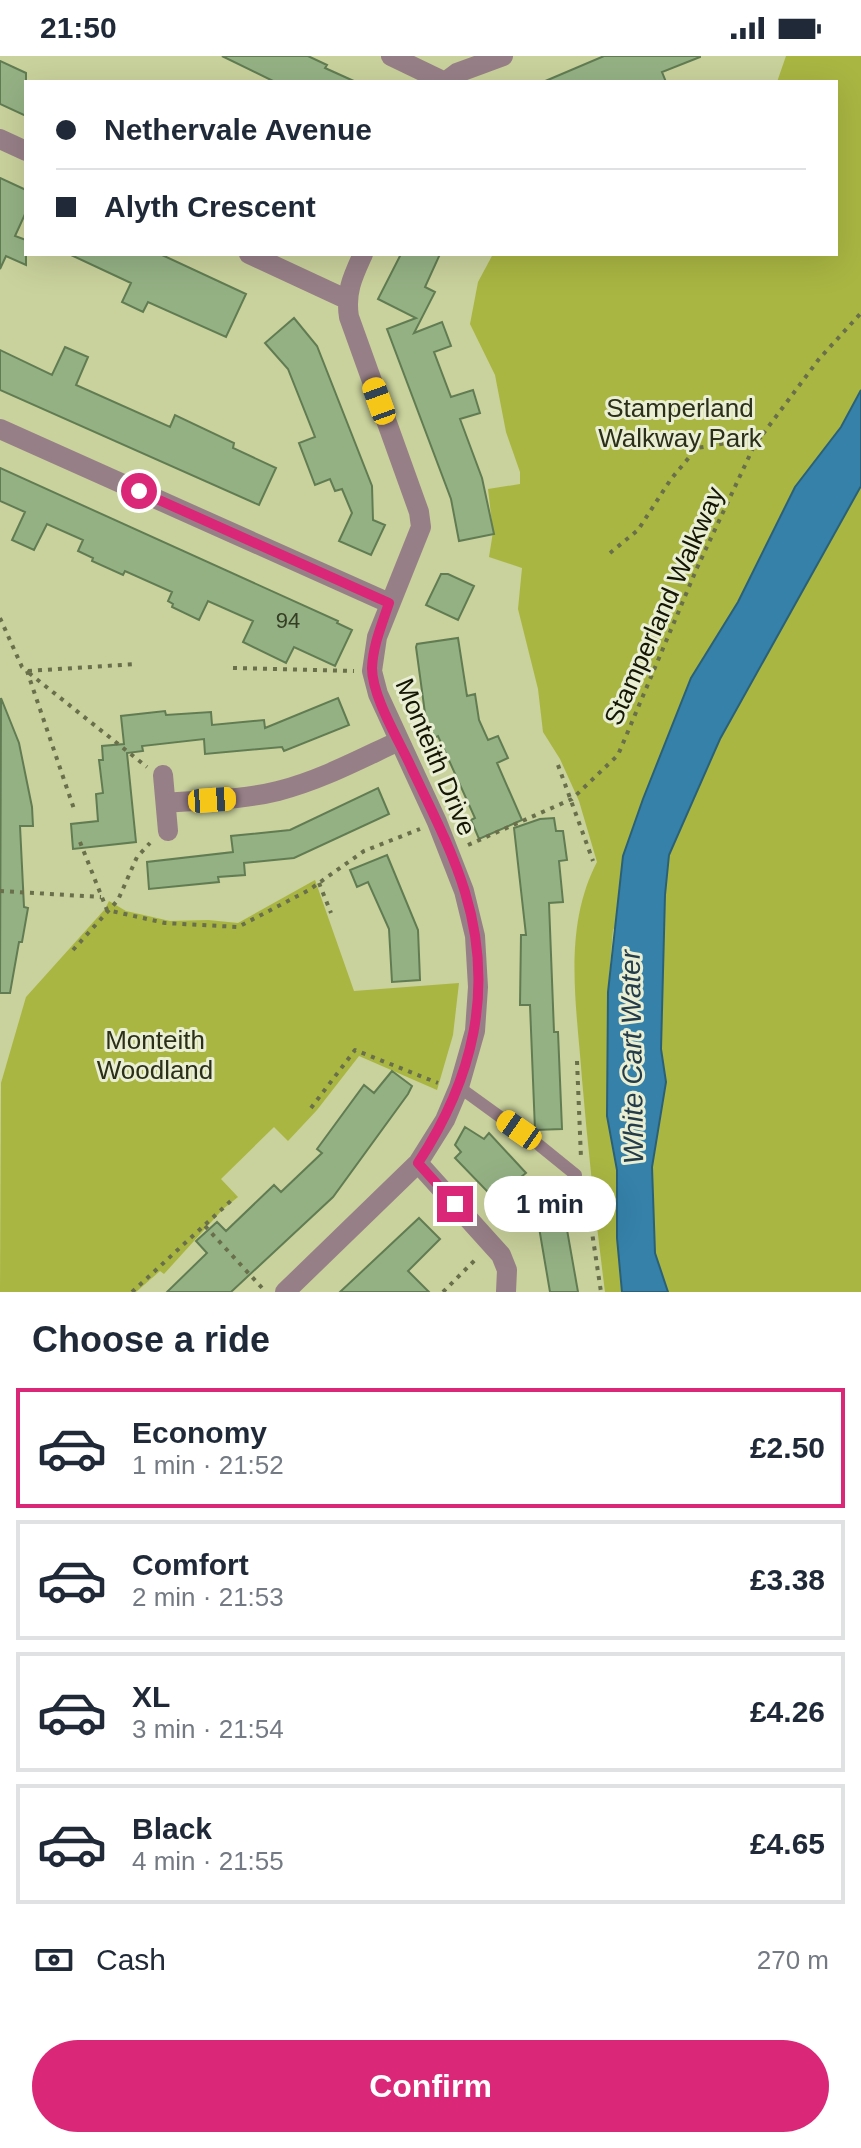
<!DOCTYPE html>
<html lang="en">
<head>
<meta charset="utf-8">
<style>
	:root { --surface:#fff; --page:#f2f2f3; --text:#1f2937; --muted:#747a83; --line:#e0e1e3; --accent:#db2777 }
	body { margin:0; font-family:Arial,sans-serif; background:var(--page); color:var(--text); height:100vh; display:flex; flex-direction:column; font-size:30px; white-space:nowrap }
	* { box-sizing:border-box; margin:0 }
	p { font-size:26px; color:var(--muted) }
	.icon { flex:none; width:44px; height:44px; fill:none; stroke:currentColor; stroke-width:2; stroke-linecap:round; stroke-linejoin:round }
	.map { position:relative; height:1236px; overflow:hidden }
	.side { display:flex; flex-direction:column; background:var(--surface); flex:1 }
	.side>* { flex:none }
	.hud { position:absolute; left:24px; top:24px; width:814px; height:176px; border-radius:0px; box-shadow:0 8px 32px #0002; display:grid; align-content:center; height:176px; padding:0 32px; background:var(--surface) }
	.end { position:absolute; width:36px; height:36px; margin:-18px; border:10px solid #db2777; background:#fff; box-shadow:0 0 0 4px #fff }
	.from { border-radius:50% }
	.bubble { position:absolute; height:56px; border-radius:28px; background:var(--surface); box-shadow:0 8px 32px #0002; font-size:26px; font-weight:800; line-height:56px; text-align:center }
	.car { position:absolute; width:24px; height:48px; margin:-24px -12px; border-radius:10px; box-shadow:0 0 6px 2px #0007; background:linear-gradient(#f5c518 24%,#345 0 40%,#f5c518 0 76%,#345 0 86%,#f5c518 0) }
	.hud b { display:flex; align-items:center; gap:28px; height:76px; font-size:30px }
	.hud b+b { border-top:2px solid var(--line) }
	.hud i { width:20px; height:20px; background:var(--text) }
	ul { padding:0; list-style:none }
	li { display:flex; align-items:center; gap:24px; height:120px; margin:0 16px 12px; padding:0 16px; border:4px solid var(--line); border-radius:0px }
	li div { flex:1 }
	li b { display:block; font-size:30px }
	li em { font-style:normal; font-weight:800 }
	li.current { border-color:var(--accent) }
	li>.icon { width:72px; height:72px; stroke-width:1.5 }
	h2 { padding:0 32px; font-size:36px; line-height:96px }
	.pay { display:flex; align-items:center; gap:20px; height:88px; padding:0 32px; font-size:30px }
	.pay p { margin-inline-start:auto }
	.primary-button { display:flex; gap:16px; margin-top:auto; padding:16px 32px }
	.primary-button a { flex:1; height:92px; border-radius:48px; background:var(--accent); color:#fff; font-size:32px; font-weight:800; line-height:92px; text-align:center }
	.status { display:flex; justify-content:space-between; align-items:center; height:56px; padding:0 40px; background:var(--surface); direction:ltr }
	.status svg { height:22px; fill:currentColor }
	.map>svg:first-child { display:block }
</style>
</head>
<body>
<div class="status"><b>21:50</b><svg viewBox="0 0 49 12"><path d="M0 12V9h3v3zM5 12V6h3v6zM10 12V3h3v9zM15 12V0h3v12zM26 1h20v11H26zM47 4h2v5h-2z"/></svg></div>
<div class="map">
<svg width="861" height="1236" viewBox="0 0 861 1236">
	<rect width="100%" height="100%" fill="#c9d19c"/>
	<path fill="#a9b642" d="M786 0H861V1236H668L655 1197 652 1111 666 1026 661 993 665 839 669 799 720 683 859 433 613 874 608 936 607 1060 617 1114V1182L622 1236H605C596 1165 588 1094 582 1023 577 951 562 873 597 806L579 745 560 703 543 676 538 633 518 553 522 512 489 501 493 476 488 433 520 428V416L506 376 495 319 470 268 478 226 493 198H836V26H777Z
		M315 824 354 935 459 927 453 979 437 1034 359 1000 317 1054 288 1085 274 1071 221 1123 238 1141 223 1153 164 1218 160 1215 136 1236H0L1 1027 26 941 105 853 109 845 126 855 170 865 208 864 238 867Z"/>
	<path fill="#3581a9" stroke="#2b6178" stroke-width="2" d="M861 334V430L720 683 669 799 665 839 661 993 666 1026 652 1111 655 1197 668 1236H622L617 1182V1114L607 1060 608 936 623 800 643 743 691 622 738 546 795 431 841 371Z"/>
	<path fill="#94b184" stroke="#617c52" stroke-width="2" d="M222 0H308L327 9 325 12 356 26H275Z
		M604 0H700V1L662 16 666 26H543Z
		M0 5 26 17V60L0 48Z
		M0 122 26 134V156L15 180 26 184V209L6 200 0 213Z
		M69 198H160L246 238 226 281 148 246 143 256 122 246 131 227Z
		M401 198H440L425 231 435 236 414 277 442 266 451 290 434 296 451 341 473 334 480 357 460 363 482 422 494 478 459 485 451 443 387 273 416 262 378 243Z
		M294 262 317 290 372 430 373 464 385 469 371 499 339 485 352 457 342 433 335 435 330 423 315 429 299 387 315 381 288 313 265 287Z
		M65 291 88 301 76 329 170 371 175 359 234 387 233 392 276 412 259 449 0 334V294L52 319Z
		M0 412 338 565 337 567 352 574 335 610 294 591 286 607 243 586 253 565 208 545 199 564 172 551 173 548 168 545 172 536 125 515 123 519 92 505 93 502 78 495 83 484 47 468 34 494 12 484 25 456 0 445Z
		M441 518H448L474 530 458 564 426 549Z
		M458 582 467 640 475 638 479 664 488 684 498 680 508 702 497 707 522 764 479 783 471 764 475 762 438 680 432 683 427 672 416 591 417 588Z
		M1 642 19 687 32 751 33 770H20L24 851 28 852 22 886H19L10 937H0Z
		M338 642 349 669 284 695 282 691 205 698 204 683 142 690 143 695 127 697 136 786 73 793 71 768 98 765 96 738 103 737 99 704H103L102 690 124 688 121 660 165 655 166 659 211 656 212 669 264 664 265 672Z
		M378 732 389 758 294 802 244 807 245 819 218 821 219 826 149 833 147 806 233 796 231 780 290 774Z
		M554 762 556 775H563L567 804 559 805 563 846 549 847 554 976H558L562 1073 535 1074 530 949H520L521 879H526L514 772 540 763Z
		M387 799 418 874 420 924 392 926 389 873 368 826 357 831 350 814Z
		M392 1015 412 1030 408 1038 333 1141 231 1236H167L207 1197 196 1185 217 1166 226 1175 274 1129 281 1136 322 1097 317 1093 364 1029 374 1037Z
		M465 1071 484 1083 489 1077 526 1117 521 1121 547 1147 560 1134 578 1236H550L534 1142 513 1162 455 1102 461 1096 455 1089Z
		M419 1162 440 1183 408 1215 429 1236H340Z"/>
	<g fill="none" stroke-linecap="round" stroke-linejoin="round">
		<path stroke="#696e4b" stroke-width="4" stroke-dasharray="4 6" stroke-linecap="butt" d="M610 497 638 474 671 423 697 392 762 381
			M0 562 22 611 27 615 74 753
			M233 612 354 615
			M28 615 137 608
			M29 617 147 711
			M558 709 593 805
			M80 786 107 854 165 867 238 871 309 834 364 795 420 773
			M468 789 572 743 618 699 697 512 754 390 819 303 861 257
			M319 827 331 857
			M0 835 101 841
			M73 894 118 844 137 801 150 787
			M577 1005 581 1102
			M311 1052 355 994 438 1027
			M582 1132 587 1143 601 1236
			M205 1170 264 1234
			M132 1236 235 1141
			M443 1236 478 1201"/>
		<path stroke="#977f87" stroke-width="12" d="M459 1031 539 1089 576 1119"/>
		<path stroke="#977f87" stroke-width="20" d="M391 0 445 26
			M445 26 457 17 503 0
			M0 83 26 95
			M249 198 346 243
			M0 373 389 547
			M163 719 168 775
			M166 747C203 744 242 744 278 735 321 724 360 703 399 685
			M418 1107 501 1199 507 1214 506 1236
			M285 1236 418 1107 445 1064 459 1031 475 975 478 931 475 880 464 835 437 766 378 638 372 615 377 581 421 471 419 456 349 261C345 236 353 220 363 198"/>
	</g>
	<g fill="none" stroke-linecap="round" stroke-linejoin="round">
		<path stroke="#db2777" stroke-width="10" d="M139 435 389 547C382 568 373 589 372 612 372 641 400 686 412 713 431 753 452 794 465 836 495 934 473 1023 418 1107L455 1148"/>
	</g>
	<g text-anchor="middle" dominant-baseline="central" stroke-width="6" stroke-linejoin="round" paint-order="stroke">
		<g font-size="22" fill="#353e24">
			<text x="288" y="564">94</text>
		</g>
		<g font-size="26" fill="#2c2f18" stroke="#eaefd4">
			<text x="680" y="352">Stamperland<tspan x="680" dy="30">Walkway Park</tspan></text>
			<text x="155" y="984">Monteith<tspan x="155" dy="30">Woodland</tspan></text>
		</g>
		<g font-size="26" fill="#151704" stroke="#eaefd4">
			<text transform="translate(664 550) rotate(-66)">Stamperland Walkway</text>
			<text transform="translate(436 701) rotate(67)">Monteith Drive</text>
		</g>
		<g font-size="28" font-style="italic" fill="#243c49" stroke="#eaefd4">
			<text transform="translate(632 1001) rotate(-91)">White Cart Water</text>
		</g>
	</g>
</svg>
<i class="end from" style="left:139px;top:435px"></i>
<i class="end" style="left:455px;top:1148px"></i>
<div class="bubble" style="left:484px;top:1120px;width:132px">1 min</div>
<i class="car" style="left:379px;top:345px;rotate:340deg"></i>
<i class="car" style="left:212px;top:744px;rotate:86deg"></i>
<i class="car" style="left:519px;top:1074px;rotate:305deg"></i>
<div class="hud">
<b><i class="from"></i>Nethervale Avenue</b>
<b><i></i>Alyth Crescent</b>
</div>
</div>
<section class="side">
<h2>Choose a ride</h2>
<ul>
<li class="current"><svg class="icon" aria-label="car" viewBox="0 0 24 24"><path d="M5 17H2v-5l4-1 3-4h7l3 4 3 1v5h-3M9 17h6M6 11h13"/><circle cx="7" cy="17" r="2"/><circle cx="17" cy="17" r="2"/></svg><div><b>Economy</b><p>1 min · 21:52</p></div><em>£2.50</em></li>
<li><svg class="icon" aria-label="car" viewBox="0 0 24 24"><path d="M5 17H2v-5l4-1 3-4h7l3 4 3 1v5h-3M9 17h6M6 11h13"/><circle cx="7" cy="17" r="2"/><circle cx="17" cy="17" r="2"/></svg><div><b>Comfort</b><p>2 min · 21:53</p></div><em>£3.38</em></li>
<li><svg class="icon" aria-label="car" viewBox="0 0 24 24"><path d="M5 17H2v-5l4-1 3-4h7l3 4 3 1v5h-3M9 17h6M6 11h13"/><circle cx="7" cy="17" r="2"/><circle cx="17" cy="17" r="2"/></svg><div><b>XL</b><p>3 min · 21:54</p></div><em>£4.26</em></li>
<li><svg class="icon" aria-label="car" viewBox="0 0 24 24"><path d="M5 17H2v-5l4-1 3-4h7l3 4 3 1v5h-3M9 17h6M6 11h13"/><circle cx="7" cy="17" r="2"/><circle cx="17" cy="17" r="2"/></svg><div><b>Black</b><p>4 min · 21:55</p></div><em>£4.65</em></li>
</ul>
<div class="pay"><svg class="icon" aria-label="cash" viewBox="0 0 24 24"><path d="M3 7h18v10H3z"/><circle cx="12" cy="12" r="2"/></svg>Cash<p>270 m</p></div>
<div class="primary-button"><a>Confirm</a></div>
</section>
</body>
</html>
